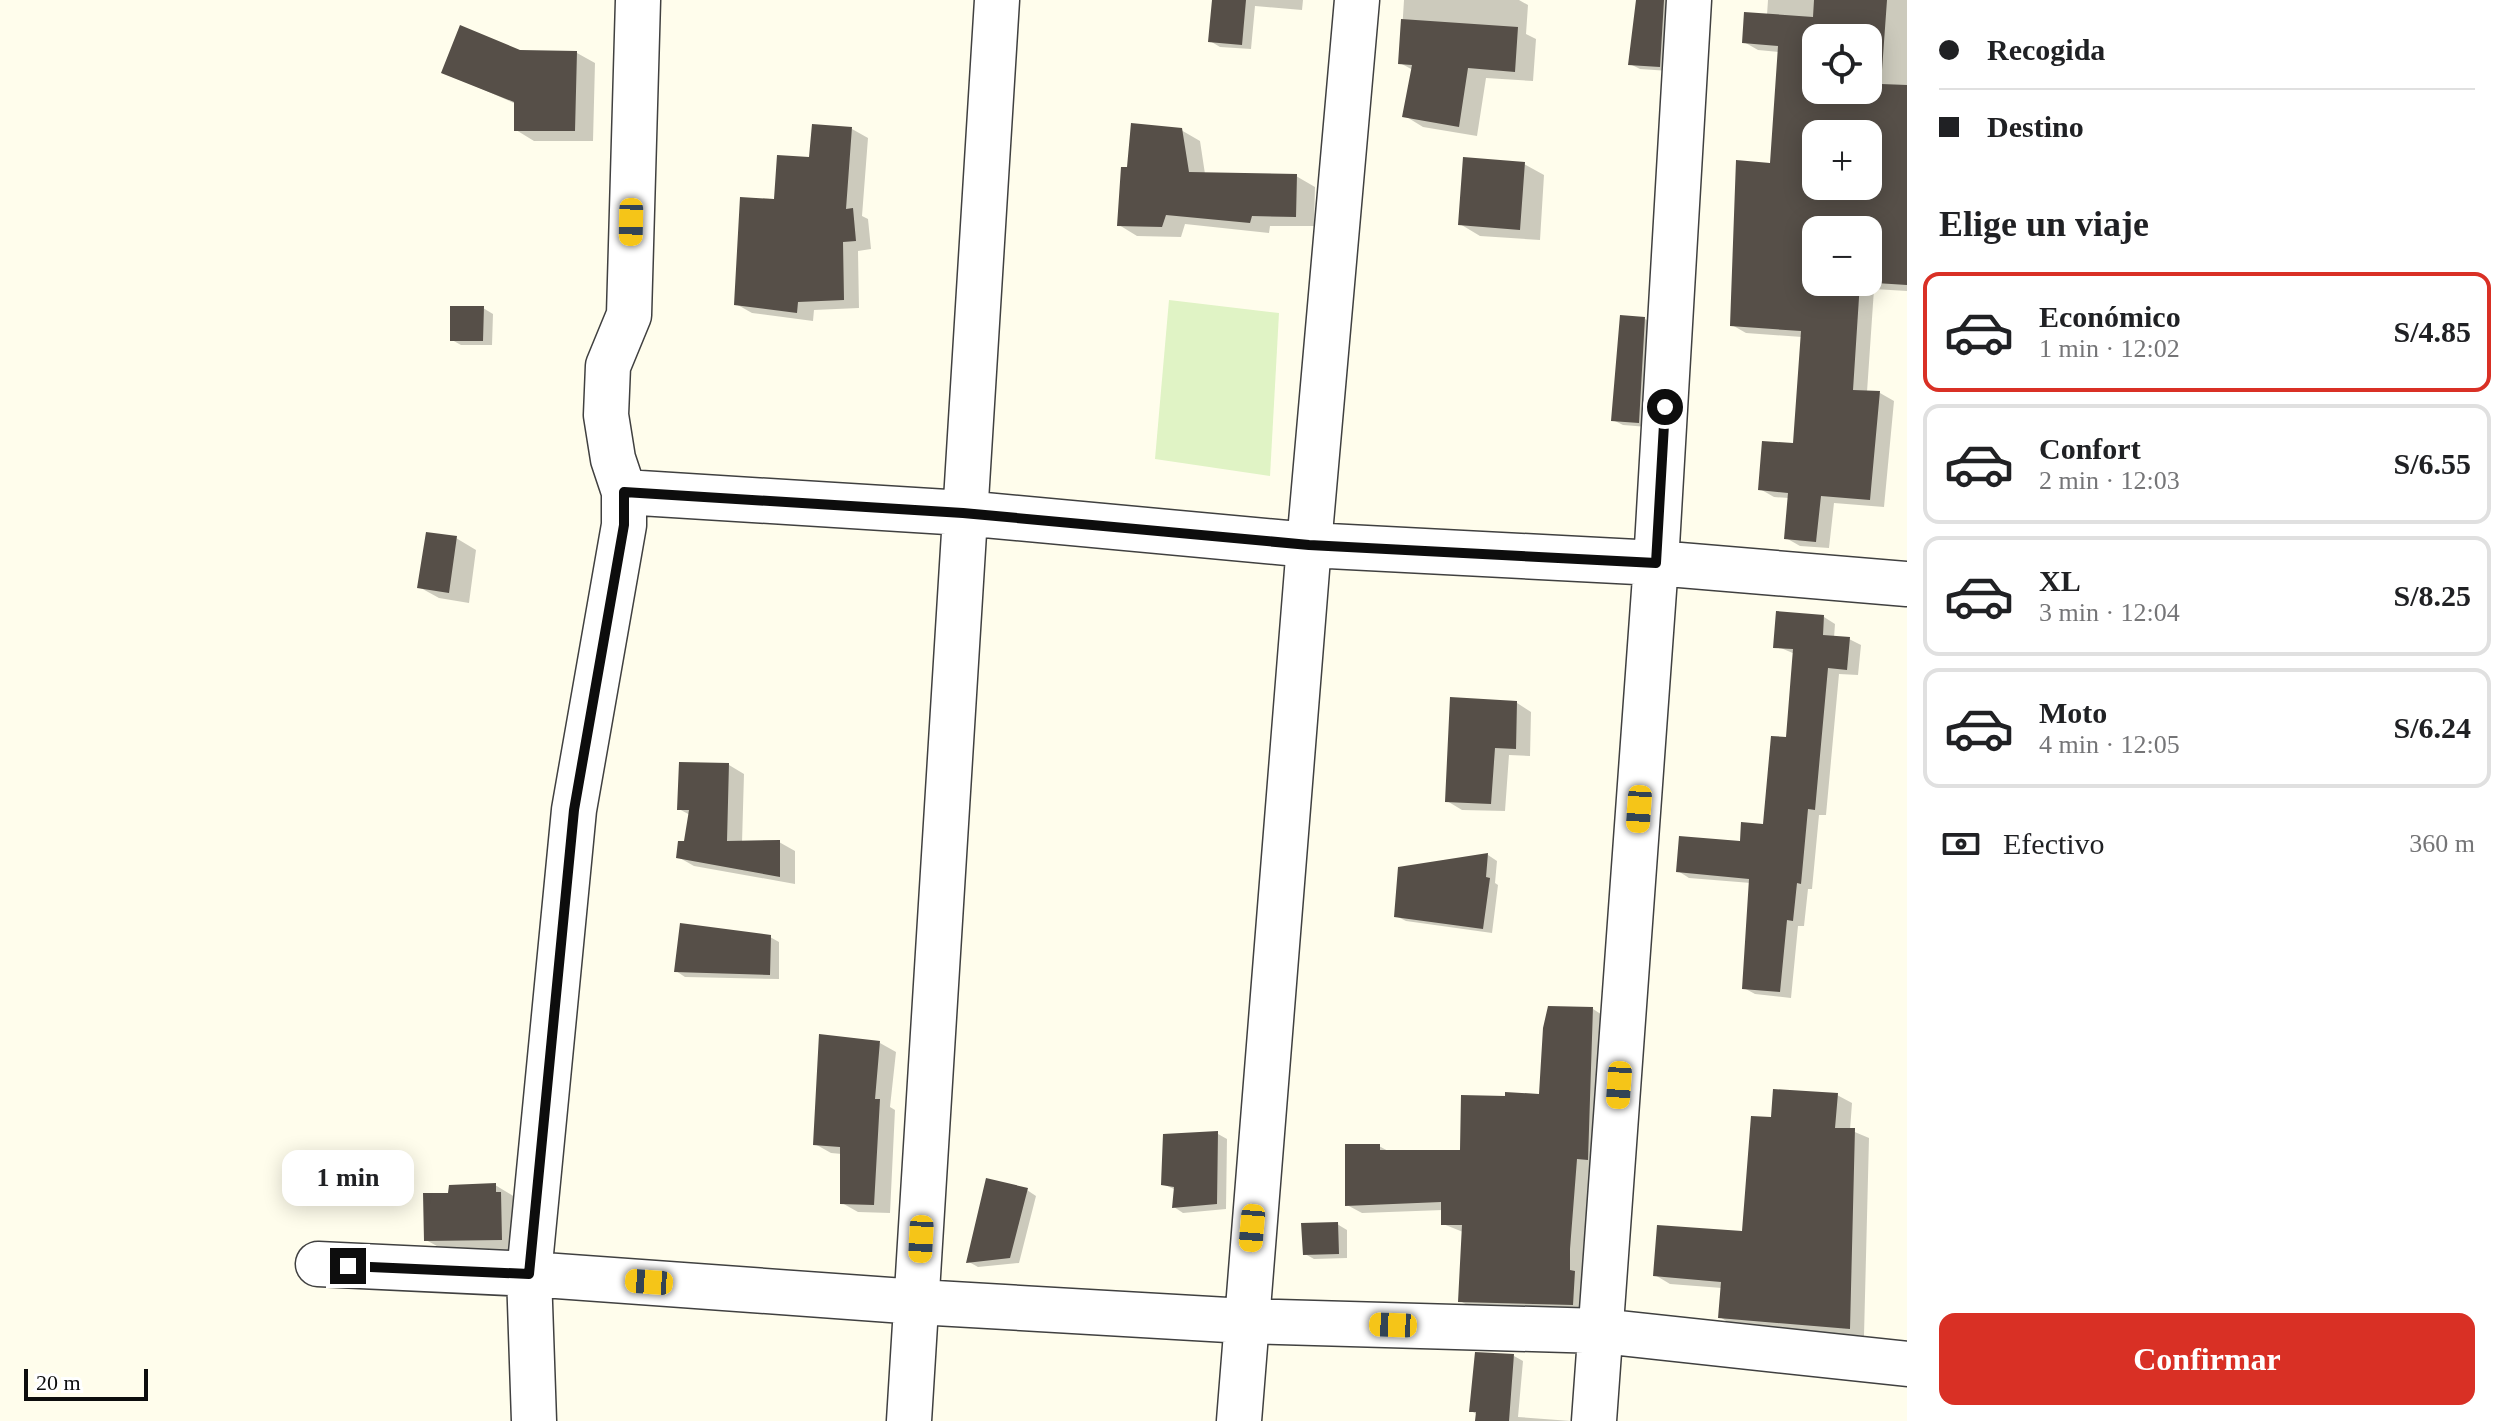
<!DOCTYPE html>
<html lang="es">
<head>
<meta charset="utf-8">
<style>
	:root { --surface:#fff; --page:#f6f6f6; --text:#202124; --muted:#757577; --line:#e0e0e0; --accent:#d93025 }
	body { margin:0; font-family:"Times New Roman",serif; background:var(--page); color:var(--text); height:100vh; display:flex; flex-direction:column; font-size:30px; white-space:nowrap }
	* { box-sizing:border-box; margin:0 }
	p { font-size:26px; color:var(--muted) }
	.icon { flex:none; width:44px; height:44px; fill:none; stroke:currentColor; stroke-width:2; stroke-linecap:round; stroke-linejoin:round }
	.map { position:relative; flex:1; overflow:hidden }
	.details { display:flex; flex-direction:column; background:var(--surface); width:600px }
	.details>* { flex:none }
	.guide { display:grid; align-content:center; height:176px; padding:0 32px; background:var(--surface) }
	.tools { position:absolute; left:1802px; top:24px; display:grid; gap:16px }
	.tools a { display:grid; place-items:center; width:80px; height:80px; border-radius:16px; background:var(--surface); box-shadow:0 4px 20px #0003; font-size:40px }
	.scale { position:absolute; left:24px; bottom:20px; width:124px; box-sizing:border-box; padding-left:8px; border:4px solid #0d0d0d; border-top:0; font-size:22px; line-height:28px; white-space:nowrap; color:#0d0d0d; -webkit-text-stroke:6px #fff; paint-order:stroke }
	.end { position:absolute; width:36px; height:36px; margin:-18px; border:10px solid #0d0d0d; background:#fff; box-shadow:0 0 0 4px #fff }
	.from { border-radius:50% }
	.bubble { position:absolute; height:56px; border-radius:16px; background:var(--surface); box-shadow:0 4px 20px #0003; font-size:26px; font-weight:800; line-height:56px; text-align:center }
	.car { position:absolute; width:24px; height:48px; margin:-24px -12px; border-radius:10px; box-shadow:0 0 6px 2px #0007; background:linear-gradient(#f5c518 24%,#345 0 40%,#f5c518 0 76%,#345 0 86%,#f5c518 0) }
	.guide b { display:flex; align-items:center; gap:28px; height:76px; font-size:30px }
	.guide b+b { border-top:2px solid var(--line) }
	.guide i { width:20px; height:20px; background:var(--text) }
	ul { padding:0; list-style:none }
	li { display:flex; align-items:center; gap:24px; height:120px; margin:0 16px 12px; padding:0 16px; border:4px solid var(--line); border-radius:16px }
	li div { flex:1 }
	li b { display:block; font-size:30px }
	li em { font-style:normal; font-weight:800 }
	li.on { border-color:var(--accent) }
	li>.icon { width:72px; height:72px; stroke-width:1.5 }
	h2 { padding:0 32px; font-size:36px; line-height:96px }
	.pay { display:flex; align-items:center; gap:20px; height:88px; padding:0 32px; font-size:30px }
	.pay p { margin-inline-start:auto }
	.button { display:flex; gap:16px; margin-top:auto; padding:16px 32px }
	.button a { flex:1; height:92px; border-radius:16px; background:var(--accent); color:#fff; font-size:32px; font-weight:800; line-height:92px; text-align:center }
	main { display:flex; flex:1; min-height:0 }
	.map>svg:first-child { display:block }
</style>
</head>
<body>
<main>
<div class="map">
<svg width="1907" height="1421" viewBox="0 0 1907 1421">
	<rect width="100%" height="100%" fill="#fffdec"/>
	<path fill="#e0f3c5" d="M1169 300 1279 313 1270 476 1155 459Z"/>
	<path fill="#0003" fill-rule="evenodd" d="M1213 0H1303L1302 10 1255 6 1251 49 1220 47 1210 41Z
		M1404 0H1519L1528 5 1526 34 1536 39 1533 81 1486 78 1477 136 1423 127 1405 116 1413 70 1400 63Z
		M1637 0H1675L1669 71 1640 69 1630 64Z
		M1768 0H1907V291L1874 289 1867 392 1880 393 1894 401 1884 507 1834 503 1829 548 1800 546 1786 538 1789 498 1774 497 1760 489 1795 445 1802 337 1746 333 1732 325 1772 165 1779 52 1758 50 1744 42 1767 15ZM1816 38H1868V90H1816ZM1816 134H1868V186H1816ZM1816 230H1868V282H1816Z
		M520 52 577 53 595 63 593 141H534L516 130V104L443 72Z
		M852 129 868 138 862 216 868 219 871 249 858 251 859 308 814 310 813 321 752 313 736 304 776 201Z
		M1181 130 1200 141 1205 174 1296 176 1315 187 1314 226H1270L1269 233 1185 224 1181 237 1137 236 1119 225 1128 169Z
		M1524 164 1544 175 1540 240 1480 236 1460 224Z
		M483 308 493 314 492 345H461L452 340Z
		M1645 319 1654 324 1648 427 1623 425 1613 420Z
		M456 538 476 550 469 603 439 598 419 587Z
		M1824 617 1835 624 1834 638 1849 639 1861 645 1858 675 1839 674 1826 815H1819L1812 889H1808L1804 926H1798L1791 998 1755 994 1744 988 1751 883 1689 878 1678 871 1741 843 1765 826 1788 739 1795 654 1776 646Z
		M1517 703 1531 712 1530 756 1509 755 1505 811 1462 810 1447 801Z
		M729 765 744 774 742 843 779 842 795 851V884L694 866 678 857 685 843 690 815 679 809Z
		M1488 855 1497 861 1495 883 1498 885 1492 933 1406 921 1396 916 1400 869Z
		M770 937 779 942V979L685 977 676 971Z
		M1593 1009 1607 1018 1584 1258 1588 1312 1475 1309 1460 1301 1463 1232 1443 1224V1210L1362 1213 1347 1205 1379 1146 1390 1152H1462L1541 1096Z
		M880 1043 896 1052 890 1107 895 1110 890 1213 858 1212 842 1203V1154L831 1153 815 1144Z
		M1837 1095 1852 1103 1850 1130 1869 1138 1864 1336 1734 1326 1720 1317 1722 1288 1670 1284 1655 1275 1744 1233Z
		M1218 1134 1227 1139 1226 1209 1183 1213 1174 1207 1176 1190 1163 1184Z
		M495 1185 515 1197 521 1250 446 1251 426 1240 450 1195Z
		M1027 1190 1036 1196 1019 1263 978 1267 969 1262Z
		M1337 1224 1347 1230V1258L1314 1259 1305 1254Z
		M1514 1356 1523 1361 1518 1417 1571 1421H1477L1478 1415 1471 1411Z"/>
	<path fill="#564f48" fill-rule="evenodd" d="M1212 0H1246L1242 45 1208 42Z
		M1636 0H1664L1660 67 1628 65Z
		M1814 0H1887L1881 84 1907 85V285L1860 282 1853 390 1880 391 1870 500 1821 496 1816 542 1784 539 1788 493 1758 490 1762 441 1793 443 1801 331 1730 326 1736 160 1770 163 1778 46 1742 43 1744 12 1813 17ZM1816 38H1868V90H1816ZM1816 134H1868V186H1816ZM1816 230H1868V282H1816Z
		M1401 19 1518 27 1515 72 1468 68 1459 127 1402 117 1412 65 1398 64Z
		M460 25 520 50 577 51 575 131H514V102L441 73Z
		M1131 123 1182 128 1189 172 1297 174 1296 217 1252 216 1250 223 1166 215 1162 227 1117 226 1121 167H1127Z
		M812 124 852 127 846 209 853 208 856 241 843 242 844 300 798 302 797 313 734 305 740 197 774 199 777 155 809 157Z
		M1463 157 1525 162 1520 230 1458 225Z
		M450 306H484L483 341H450Z
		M1620 315 1645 317 1639 423 1611 421Z
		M426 532 457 536 449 593 417 588Z
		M1776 611 1824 615 1823 635 1850 637 1847 670 1828 668 1815 810 1808 809 1801 884 1797 883 1793 921 1787 920 1780 992 1742 989 1749 879 1676 872 1679 836 1740 841 1741 822 1763 824 1771 736 1786 737 1793 649 1773 648Z
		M1450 697 1517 701 1516 749 1495 748 1491 804 1445 802Z
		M679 762 729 763 727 841 780 840V877L676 858 678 841H684L689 810H677Z
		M1488 853 1486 877 1490 878 1483 929 1394 917 1398 867Z
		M680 923 771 935 770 975 674 972Z
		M1548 1006 1593 1007 1588 1160 1577 1159 1570 1249V1270L1575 1271 1573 1305 1458 1302 1462 1225H1441V1202L1345 1206V1144H1380V1150H1460L1461 1095 1505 1096V1092L1539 1094 1543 1028Z
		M819 1034 880 1041 875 1099H880L874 1205 840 1204V1147L813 1145Z
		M1773 1089 1838 1093 1835 1128H1855L1850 1329 1718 1318 1721 1282 1653 1276 1657 1225 1742 1231 1751 1116 1771 1117Z
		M1218 1131 1217 1204 1172 1208 1174 1187 1161 1185 1163 1134Z
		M986 1178 1028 1188 1010 1258 966 1263Z
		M496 1183V1192H501L502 1240 424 1241 423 1193H448L449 1185Z
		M1338 1222 1339 1254 1303 1255 1301 1223Z
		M1475 1352 1514 1354 1509 1421H1475L1476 1412H1469Z"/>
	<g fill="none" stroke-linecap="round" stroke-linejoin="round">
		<g stroke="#404040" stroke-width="47">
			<path id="minor" d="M624 492 963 513 1309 545 1656 563 1907 584
				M318 1264 529 1274 918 1302 1245 1321 1601 1331 1907 1364
				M534 1421 529 1274 574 810 624 525V492L613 459 606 415 608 366 629 315 638 0
				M909 1421 997 0
				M1239 1421 1309 545 1357 0
				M1594 1421 1656 563 1689 0"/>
		</g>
		<use href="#minor" stroke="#fff" stroke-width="44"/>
	</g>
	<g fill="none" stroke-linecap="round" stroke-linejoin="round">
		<path stroke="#0d0d0d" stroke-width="10" d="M348 1266 529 1274 574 810 624 525V492L963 513 1309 545 1656 563 1665 407"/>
	</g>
</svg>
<div class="tools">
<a><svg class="icon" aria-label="locate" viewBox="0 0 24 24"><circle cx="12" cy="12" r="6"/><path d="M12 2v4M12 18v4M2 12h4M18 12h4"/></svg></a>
<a>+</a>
<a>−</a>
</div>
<div class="scale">20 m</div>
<i class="end from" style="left:1665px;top:407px"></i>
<i class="end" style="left:348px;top:1266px"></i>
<div class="bubble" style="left:282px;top:1150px;width:132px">1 min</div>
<i class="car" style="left:631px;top:222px;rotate:181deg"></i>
<i class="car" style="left:1639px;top:809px;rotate:184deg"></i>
<i class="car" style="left:1619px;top:1085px;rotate:184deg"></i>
<i class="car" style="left:1252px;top:1228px;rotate:185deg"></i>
<i class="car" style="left:921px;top:1239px;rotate:183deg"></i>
<i class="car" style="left:649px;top:1282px;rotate:274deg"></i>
<i class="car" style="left:1393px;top:1325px;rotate:272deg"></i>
</div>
<section class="details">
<div class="guide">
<b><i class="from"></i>Recogida</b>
<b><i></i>Destino</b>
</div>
<h2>Elige un viaje</h2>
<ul>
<li class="on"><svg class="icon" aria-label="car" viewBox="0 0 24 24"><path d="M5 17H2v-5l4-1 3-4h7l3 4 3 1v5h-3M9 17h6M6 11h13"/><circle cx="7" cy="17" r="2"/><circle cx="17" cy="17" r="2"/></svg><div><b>Económico</b><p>1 min · 12:02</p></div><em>S/4.85</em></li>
<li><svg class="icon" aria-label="car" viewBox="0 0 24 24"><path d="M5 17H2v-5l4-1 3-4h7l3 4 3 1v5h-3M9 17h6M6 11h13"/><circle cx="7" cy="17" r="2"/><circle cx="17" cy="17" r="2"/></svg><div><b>Confort</b><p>2 min · 12:03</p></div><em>S/6.55</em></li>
<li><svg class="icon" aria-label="car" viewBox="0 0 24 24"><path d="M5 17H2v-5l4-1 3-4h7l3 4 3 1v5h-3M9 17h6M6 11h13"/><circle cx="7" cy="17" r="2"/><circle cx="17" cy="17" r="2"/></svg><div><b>XL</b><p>3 min · 12:04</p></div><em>S/8.25</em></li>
<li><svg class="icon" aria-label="car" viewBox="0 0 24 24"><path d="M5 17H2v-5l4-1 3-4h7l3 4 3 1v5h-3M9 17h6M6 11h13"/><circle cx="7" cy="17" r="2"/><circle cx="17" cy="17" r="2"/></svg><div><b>Moto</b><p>4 min · 12:05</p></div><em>S/6.24</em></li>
</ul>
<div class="pay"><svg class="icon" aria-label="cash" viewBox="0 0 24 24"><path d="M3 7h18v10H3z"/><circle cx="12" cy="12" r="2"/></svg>Efectivo<p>360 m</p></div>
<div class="button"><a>Confirmar</a></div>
</section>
</main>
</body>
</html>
